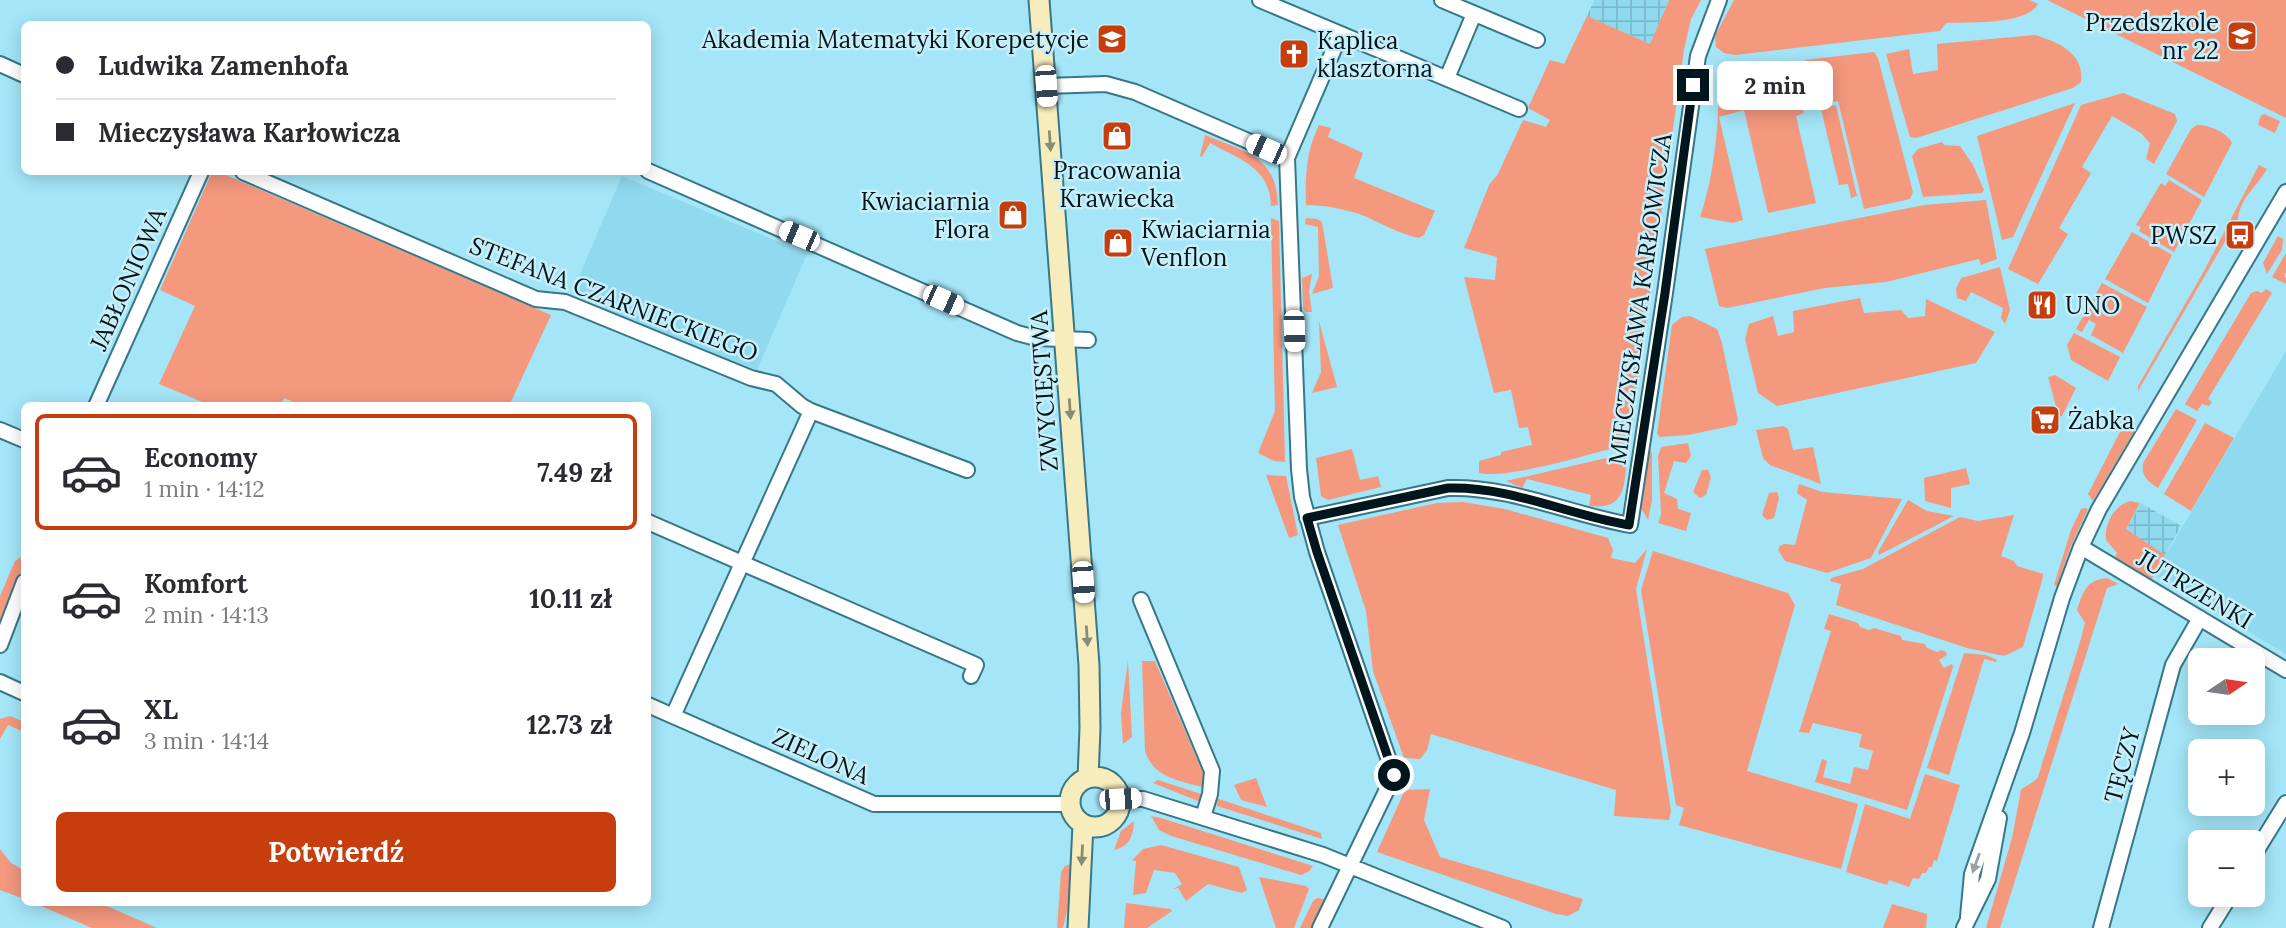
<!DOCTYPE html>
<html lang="pl">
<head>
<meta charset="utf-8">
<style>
	:root { --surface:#fff; --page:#f7f7f7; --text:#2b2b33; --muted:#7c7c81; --line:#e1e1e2; --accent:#c63e0d }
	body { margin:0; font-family:Lora,serif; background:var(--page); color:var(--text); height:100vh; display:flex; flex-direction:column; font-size:26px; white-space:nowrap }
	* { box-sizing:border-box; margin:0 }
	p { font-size:23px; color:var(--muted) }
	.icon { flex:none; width:38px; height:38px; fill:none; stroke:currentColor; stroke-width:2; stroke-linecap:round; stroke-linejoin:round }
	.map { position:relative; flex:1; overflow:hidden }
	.sheet { position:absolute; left:21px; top:402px; width:630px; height:504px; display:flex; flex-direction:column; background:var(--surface); border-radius:10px; box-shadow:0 4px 18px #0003 }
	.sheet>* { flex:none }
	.hud { position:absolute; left:21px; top:21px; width:630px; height:154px; border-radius:10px; box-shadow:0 4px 18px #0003; display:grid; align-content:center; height:154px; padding:0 35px; background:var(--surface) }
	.needle { width:46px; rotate:77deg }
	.fabs { position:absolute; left:2188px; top:648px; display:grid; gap:14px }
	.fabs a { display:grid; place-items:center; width:77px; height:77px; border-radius:10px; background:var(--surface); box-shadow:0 4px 18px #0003; font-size:35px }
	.end { position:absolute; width:32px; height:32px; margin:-16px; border:9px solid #00161c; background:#fff; box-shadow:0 0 0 4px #fff }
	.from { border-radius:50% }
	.bubble { position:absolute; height:49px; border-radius:10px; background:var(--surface); box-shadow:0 4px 18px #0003; font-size:23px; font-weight:700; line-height:49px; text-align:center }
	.car { position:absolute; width:21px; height:42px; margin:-21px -10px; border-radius:9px; box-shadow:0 0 5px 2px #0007; background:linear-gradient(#fff 24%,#345 0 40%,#fff 0 76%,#345 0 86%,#fff 0) }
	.hud b { display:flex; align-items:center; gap:24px; height:66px; font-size:26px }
	.hud b+b { border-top:2px solid var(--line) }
	.hud i { width:18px; height:18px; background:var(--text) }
	ul { padding:12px 0 0; list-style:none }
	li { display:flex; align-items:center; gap:21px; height:116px; margin:0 14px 10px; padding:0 21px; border:4px solid transparent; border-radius:10px }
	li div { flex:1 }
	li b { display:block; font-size:26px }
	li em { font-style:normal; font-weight:700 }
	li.selected { border-color:var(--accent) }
	li>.icon { width:63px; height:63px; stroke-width:1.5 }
	.button { display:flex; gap:14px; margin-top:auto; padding:14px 35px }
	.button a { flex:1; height:80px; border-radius:10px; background:var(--accent); color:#fff; font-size:28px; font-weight:700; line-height:80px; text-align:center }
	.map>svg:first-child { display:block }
</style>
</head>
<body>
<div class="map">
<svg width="2286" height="928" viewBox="0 0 2286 928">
	<defs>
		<pattern id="industrial-grid" width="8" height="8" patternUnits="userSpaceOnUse" patternTransform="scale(1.75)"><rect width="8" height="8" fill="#8fdaef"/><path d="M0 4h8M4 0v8" fill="none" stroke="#7abacc"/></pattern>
	</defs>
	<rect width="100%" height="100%" fill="#a4e6f8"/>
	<path fill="#8fdaef" d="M622 176 807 254 757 370 621 320 574 288Z
		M2286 351V654L2154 575Z"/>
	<path fill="url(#industrial-grid)" d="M1594 0H1669L1650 44 1587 16Z
		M2141 503 2181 526 2165 555 2126 529Z"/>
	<path fill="#f4987e" d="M1669 0H1701L1691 19 1684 50 1629 444C1596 452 1507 480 1479 473V461L1501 455V452L1532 445 1528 427 1519 428 1511 390 1494 393 1464 277 1495 280 1497 257 1464 248 1489 185 1498 174 1523 120 1546 127 1550 120 1528 108 1550 60 1564 64 1587 16 1650 44Z
		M1734 0H2030L2038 4C2027 25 1969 22 1946 23L1940 31 1735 55 1724 53 1716 47 1715 36Z
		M2047 0H2286V118Z
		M2035 35C2059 42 2085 54 2081 82L2073 88 1916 138 1910 137 1886 54 1909 49 1913 74 1938 70 1937 44Z
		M1874 52 1878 58 1913 192 1910 199 1864 209 1838 101 1808 108 1803 90 1799 88 1820 83 1819 75 1793 78 1796 67 1805 60Z
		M1770 64 1780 70 1783 88 1799 94 1804 113 1796 116 1816 203 1768 213 1744 110 1719 117 1743 220 1733 223 1700 217C1716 170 1719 119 1719 70Z
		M2123 93 2175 114 2177 121 2154 164 2146 159 2150 143 2141 133 2112 116 2082 167 2091 173 2059 228 2068 234 2038 284 2008 269 2081 105Z
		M2075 103 2013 237 2002 240 1977 136Z
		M1836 105 1857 196 1851 198 1848 184 1839 185 1821 109Z
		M2264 114 2280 121 2275 133 2258 125 2261 115Z
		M1319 125 1331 128 1328 137 1363 153 1354 178 1435 211 1424 235 1419 238C1399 234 1381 223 1362 215 1344 209 1325 205 1306 205 1305 177 1306 151 1319 125Z
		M2197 125C2208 124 2228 133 2232 143L2204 197 2166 174 2191 129Z
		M1205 135C1245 152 1276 155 1278 205L1271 206C1270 167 1240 160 1210 143L1202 157 1200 156Z
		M1942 142 1944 145 1960 146 1973 165 1984 190 1982 193 1923 197 1912 156 1918 149Z
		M2259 165 2267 169C2257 187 2241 196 2238 219L2138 391V386L2204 271Z
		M212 172H219L551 315 509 406H303L284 398 280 406H212L159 384 195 306 160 290Z
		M2169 180 2202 200 2174 252 2139 231 2141 227 2136 225 2161 183 2165 186Z
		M1986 200 1997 259 1981 265 1979 259 1886 282 1825 288 1727 308 1719 306 1705 249 1924 205Z
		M1271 218 1279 221 1285 462 1274 461 1258 453 1275 411Z
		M1306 218 1317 219 1322 222 1333 288 1312 294 1319 276 1318 227 1305 224Z
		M2132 232 2172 255 2148 303 2105 279Z
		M2278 236 2283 239 2282 250 2267 274 2263 263Z
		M2286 253V272L2284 276 2286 278V284L2272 277Z
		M2000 267 2010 310 2005 324 2001 318 2003 308 1971 292 1966 301 1957 298 1956 289 1961 278Z
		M1312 274 1309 291 1312 312H1306L1303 308 1302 278Z
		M2102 283 2147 307 2123 353 2091 335 2096 324 2089 320 2082 332 2076 329Z
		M2266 289 2272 293 2208 399 2212 402 2209 406 2202 404 2197 411 2185 404 2251 293 2257 291 2262 293Z
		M1860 298 1864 313 1901 310 1908 318 1925 316 1926 299 1995 332 1976 363 1777 406 1758 393 1745 339 1749 324 1773 316 1778 336 1794 332 1793 311Z
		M1690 316 1717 329 1722 343 1738 420 1736 425 1688 435 1660 437 1657 434 1672 325 1682 317Z
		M1319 321 1337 387 1312 393 1321 372Z
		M2074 333 2120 357 2108 381 2071 360 2067 345Z
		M2055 375 2076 388 2062 416 2059 417 2048 377Z
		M2176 409 2197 420 2158 488C2147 481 2141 476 2143 463Z
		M2205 423 2234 438 2191 511 2164 494Z
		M2124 424 2135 430 2093 501 2088 494Z
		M1783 426 1788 429 1793 450 1813 447 1821 484 1770 465 1763 458 1756 430Z
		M1688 443 1691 456 1686 463 1674 461 1664 493 1677 499 1678 509 1691 513 1686 531 1658 523 1661 514 1658 456 1661 447Z
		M1649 448 1652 453V500L1648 520 1641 508Z
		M1352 449 1360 480 1378 476 1381 487 1328 500 1321 496 1316 458Z
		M1624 454 1628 456C1623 486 1627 510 1589 506L1591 495 1527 479 1522 488 1506 481Z
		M1966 468 1970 484 1951 488V508L1925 501 1924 478Z
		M1702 470H1708L1711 477 1706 495 1700 498 1693 492Z
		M1266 475 1286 476 1298 535 1289 538Z
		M1799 484 1822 492 1902 499 1871 558 1827 573 1785 561 1778 550 1780 546 1784 544 1795 545 1807 500 1797 493Z
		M1777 492 1779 498 1774 518 1767 520 1762 515 1769 493Z
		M1908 500 1927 511 1954 516 1879 555 1878 552Z
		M2130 501 2140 503 2126 529 2165 555 2151 580 2115 557 2117 553 2106 540C2104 525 2114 505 2130 501Z
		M1463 502 1505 509 1608 538 1613 550 1611 558 1635 563 1647 549 1636 589 1671 811 1669 820 1614 816 1616 790 1431 734 1427 750 1420 759 1404 758 1373 671 1366 611 1338 525 1437 503Z
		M2085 508 2088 509 2070 548 2057 586 2054 585 2071 530 2081 509Z
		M2014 515 2001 556 2014 561 2017 566 2043 574V577L2023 647 2004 656 1967 648 1836 605 1841 584 1830 581 1831 578 1863 569 1960 517 1978 521Z
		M1653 551 1788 593 1795 605 1747 771 1858 804 1841 869 1679 825 1684 808 1676 805 1641 590Z
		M24 555V564L0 625V596L15 561Z
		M2107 578 2118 584 2107 588 2000 928H1986L2012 838 2021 790C2027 784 2033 784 2038 777L2080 642 2085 623 2077 610C2083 592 2086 580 2107 578Z
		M1829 614 1858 623 1860 627 1869 630 1874 628 1901 636 1902 640 1925 644 1927 648 1937 652 1941 650 1946 652 1947 655 1939 660 1944 668 1952 664 1953 667 1907 810 1815 782 1822 759 1827 761 1823 777 1850 784 1854 767 1868 770 1873 751 1859 747 1862 734 1813 723 1809 733 1799 732 1831 631 1824 629Z
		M1964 653 1986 655 1997 660 1996 662 1984 659 1949 775 1927 768Z
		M1128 660 1132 737 1123 744 1121 713Z
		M1142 661H1155L1207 782 1206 788C1182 781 1154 779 1145 751Z
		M10 716 24 722V732L8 725 0 739V719Z
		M1925 774 1960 785 1937 861 1934 860 1932 867H1929L1926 873H1922L1919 879 1913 878 1909 887 1889 880 1887 885 1846 872 1865 804 1910 819Z
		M1256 778 1267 807 1241 800 1234 785Z
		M1158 780 1204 795 1198 801 1153 783Z
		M1430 789 1424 820 1440 857 1583 899 1579 910 1568 916 1556 914 1377 852 1405 790Z
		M1216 798 1321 833 1322 839 1217 806Z
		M1151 816 1161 818 1313 866 1308 872 1301 875 1171 836 1159 830Z
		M1134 821C1133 836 1130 846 1114 850L1121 831Z
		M1161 845 1239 867 1247 890 1242 893 1208 884 1186 901 1178 888 1173 889 1182 884 1175 873 1154 870 1146 893 1133 895 1136 861 1132 860 1143 849Z
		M0 849 11 863 24 870V899L0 890Z
		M1070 864 1069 903 1063 928H1057L1061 872 1065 866Z
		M1259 877 1306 886 1309 889 1294 928H1276Z
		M1317 898 1324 899 1311 928H1300L1313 901Z
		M34 903H100L157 928H92Z
		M1126 903 1170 909 1172 911 1147 928H1124Z
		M1892 904 1927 914 1926 928H1883Z"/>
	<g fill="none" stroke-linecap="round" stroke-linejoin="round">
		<g stroke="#367788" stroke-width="18">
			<path id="street" d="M1260 0 1519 109
				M1442 0 1537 40
				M0 64 24 75
				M1447 78 1474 14
				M1046 86 1106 84 1135 92 1287 158
				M648 171 1017 333 1036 338 1088 340
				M243 172 536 299 565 302 751 378 776 384 802 406 811 411 967 470
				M96 406 201 172
				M0 430 24 440
				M1307 518 1448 488C1510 486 1569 514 1630 525L1665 293 1698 56 1719 0
				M648 522 976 665 971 676
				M2081 547 2286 670
				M1141 600 1212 771 1210 794 1203 817
				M0 645 24 582
				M0 682 24 693
				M648 705 874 804H1070
				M673 716 811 411
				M1120 799H1143L1323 855 1503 928
				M2252 858 2286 803
				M1968 917 1972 874 2022 733 2062 598 2081 547 2099 509 2286 192
				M1320 928 1394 775 1317 552 1302 497 1299 469 1287 158 1340 35
				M1964 928 1988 879 1999 818
				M2101 928 2173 665 2200 618
				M2210 928 2231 894"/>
		</g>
		<g stroke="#367788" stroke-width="23">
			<path id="secondary" d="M1039 0 1089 665 1090 728 1088 778
				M1070 802a25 25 0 1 1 50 0a25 25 0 1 1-50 0Z
				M1078 928 1083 825"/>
		</g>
		<use href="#street" stroke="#fff" stroke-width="14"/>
		<use href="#secondary" stroke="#f7edbc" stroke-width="19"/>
	</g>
	<defs><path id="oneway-solid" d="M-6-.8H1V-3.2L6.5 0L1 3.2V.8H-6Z" transform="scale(1.75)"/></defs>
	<g fill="#888c74">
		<use href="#oneway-solid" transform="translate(1050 141) rotate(86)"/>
		<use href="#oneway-solid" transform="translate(1070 409) rotate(86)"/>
		<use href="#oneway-solid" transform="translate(1087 636) rotate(86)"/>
		<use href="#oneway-solid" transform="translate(1082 855) rotate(93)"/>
	</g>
	<use fill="#99a2a4" href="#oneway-solid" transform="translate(1976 863) rotate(110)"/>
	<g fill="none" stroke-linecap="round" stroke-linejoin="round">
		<path stroke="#00161c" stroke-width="9" d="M1394 775 1317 552 1307 518 1448 488C1510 486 1568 515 1629 525L1665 293 1693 85"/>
	</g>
	<defs>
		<g id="school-square" transform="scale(1.575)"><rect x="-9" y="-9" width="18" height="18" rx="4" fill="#c63e0d" stroke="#c8eff9"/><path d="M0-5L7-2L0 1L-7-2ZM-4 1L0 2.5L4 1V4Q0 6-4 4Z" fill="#fff"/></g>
		<g id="church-square" transform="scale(1.575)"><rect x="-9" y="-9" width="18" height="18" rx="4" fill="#c63e0d" stroke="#c8eff9"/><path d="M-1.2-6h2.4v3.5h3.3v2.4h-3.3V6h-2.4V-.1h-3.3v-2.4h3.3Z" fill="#fff"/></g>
		<g id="shop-square" transform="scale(1.575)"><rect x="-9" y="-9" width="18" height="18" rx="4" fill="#c63e0d" stroke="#c8eff9"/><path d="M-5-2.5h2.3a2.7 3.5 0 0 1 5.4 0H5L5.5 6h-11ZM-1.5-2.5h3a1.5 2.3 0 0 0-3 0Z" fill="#fff"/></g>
		<g id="bus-square" transform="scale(1.575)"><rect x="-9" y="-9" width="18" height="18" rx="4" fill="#c63e0d" stroke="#c8eff9"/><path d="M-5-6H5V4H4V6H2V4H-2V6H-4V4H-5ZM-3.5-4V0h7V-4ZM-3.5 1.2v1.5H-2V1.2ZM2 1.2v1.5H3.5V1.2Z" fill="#fff"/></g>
		<g id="restaurant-square" transform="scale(1.575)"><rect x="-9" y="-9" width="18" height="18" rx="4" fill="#c63e0d" stroke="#c8eff9"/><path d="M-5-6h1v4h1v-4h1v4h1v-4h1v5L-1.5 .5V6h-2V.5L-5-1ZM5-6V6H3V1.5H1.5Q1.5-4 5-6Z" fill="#fff"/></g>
		<g id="supermarket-square" transform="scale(1.575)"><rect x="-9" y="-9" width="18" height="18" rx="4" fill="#c63e0d" stroke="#c8eff9"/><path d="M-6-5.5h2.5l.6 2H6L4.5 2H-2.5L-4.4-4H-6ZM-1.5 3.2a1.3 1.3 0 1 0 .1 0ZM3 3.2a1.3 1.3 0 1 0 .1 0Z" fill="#fff"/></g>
	</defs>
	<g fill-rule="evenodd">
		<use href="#school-square" x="2242" y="36"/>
		<use href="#school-square" x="1112" y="39"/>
		<use href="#church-square" x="1294" y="54"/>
		<use href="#shop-square" x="1117" y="136"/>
		<use href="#shop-square" x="1013" y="215"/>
		<use href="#bus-square" x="2240" y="235"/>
		<use href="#shop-square" x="1118" y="243"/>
		<use href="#restaurant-square" x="2042" y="305"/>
		<use href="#supermarket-square" x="2045" y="420"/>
	</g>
	<g text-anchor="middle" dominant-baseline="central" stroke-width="5" stroke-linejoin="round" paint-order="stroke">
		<g font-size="24" fill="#00161c" stroke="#c8eff9" text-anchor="end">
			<text x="2219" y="22">Przedszkole<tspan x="2219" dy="28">nr 22</tspan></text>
			<text x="1089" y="39">Akademia Matematyki Korepetycje</text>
			<text x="1317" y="40" text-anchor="start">Kaplica<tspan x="1317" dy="28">klasztorna</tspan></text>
			<text x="1117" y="170" text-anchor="middle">Pracowania<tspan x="1117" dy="28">Krawiecka</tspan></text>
			<text x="990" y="201">Kwiaciarnia<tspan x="990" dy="28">Flora</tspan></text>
			<text x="1141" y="229" text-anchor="start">Kwiaciarnia<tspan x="1141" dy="28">Venflon</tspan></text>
			<text x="2217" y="235">PWSZ</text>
			<text x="2065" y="305" text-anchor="start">UNO</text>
			<text x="2068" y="420" text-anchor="start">Żabka</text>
		</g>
		<g font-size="24" fill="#00161c" stroke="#c8eff9">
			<text transform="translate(128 279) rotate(-66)">JABŁONIOWA</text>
			<text transform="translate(614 299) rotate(21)">STEFANA CZARNIECKIEGO</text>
			<text transform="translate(1640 299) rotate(-82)">MIECZYSŁAWA KARŁOWICZA</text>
			<text transform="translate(1044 391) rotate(-94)">ZWYCIĘSTWA</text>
			<text transform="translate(2195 589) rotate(31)">JUTRZENKI</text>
			<text transform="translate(821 756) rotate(24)">ZIELONA</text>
			<text transform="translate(2122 765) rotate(-75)">TĘCZY</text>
		</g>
	</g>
</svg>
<div class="fabs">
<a><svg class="needle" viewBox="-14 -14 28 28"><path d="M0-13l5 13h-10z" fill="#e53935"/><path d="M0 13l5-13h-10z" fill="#7c7c81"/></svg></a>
<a>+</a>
<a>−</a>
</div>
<i class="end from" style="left:1394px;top:775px"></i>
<i class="end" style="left:1693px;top:85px"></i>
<div class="bubble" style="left:1717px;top:61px;width:116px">2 min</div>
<i class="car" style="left:1046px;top:86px;rotate:176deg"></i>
<i class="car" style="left:1266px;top:149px;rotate:294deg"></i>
<i class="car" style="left:799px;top:236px;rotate:293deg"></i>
<i class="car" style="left:943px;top:300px;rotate:114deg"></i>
<i class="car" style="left:1294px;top:331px;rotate:178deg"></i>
<i class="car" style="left:1083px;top:582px;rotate:176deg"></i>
<i class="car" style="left:1120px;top:799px;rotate:87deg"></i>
<div class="hud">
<b><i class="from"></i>Ludwika Zamenhofa</b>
<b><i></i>Mieczysława Karłowicza</b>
</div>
<section class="sheet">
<ul>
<li class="selected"><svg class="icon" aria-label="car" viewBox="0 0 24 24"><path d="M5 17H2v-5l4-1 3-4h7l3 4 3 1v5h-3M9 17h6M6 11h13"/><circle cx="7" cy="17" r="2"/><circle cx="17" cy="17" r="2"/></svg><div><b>Economy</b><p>1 min · 14:12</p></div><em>7.49 zł</em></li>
<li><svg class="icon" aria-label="car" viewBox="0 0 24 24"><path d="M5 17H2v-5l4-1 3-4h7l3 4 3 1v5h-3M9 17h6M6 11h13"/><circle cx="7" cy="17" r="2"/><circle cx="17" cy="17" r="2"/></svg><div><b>Komfort</b><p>2 min · 14:13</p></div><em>10.11 zł</em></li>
<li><svg class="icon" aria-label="car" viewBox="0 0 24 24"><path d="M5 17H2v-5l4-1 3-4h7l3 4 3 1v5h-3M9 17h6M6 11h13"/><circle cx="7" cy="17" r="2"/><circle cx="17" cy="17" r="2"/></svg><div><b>XL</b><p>3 min · 14:14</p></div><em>12.73 zł</em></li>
</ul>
<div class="button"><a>Potwierdź</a></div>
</section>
</div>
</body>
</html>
